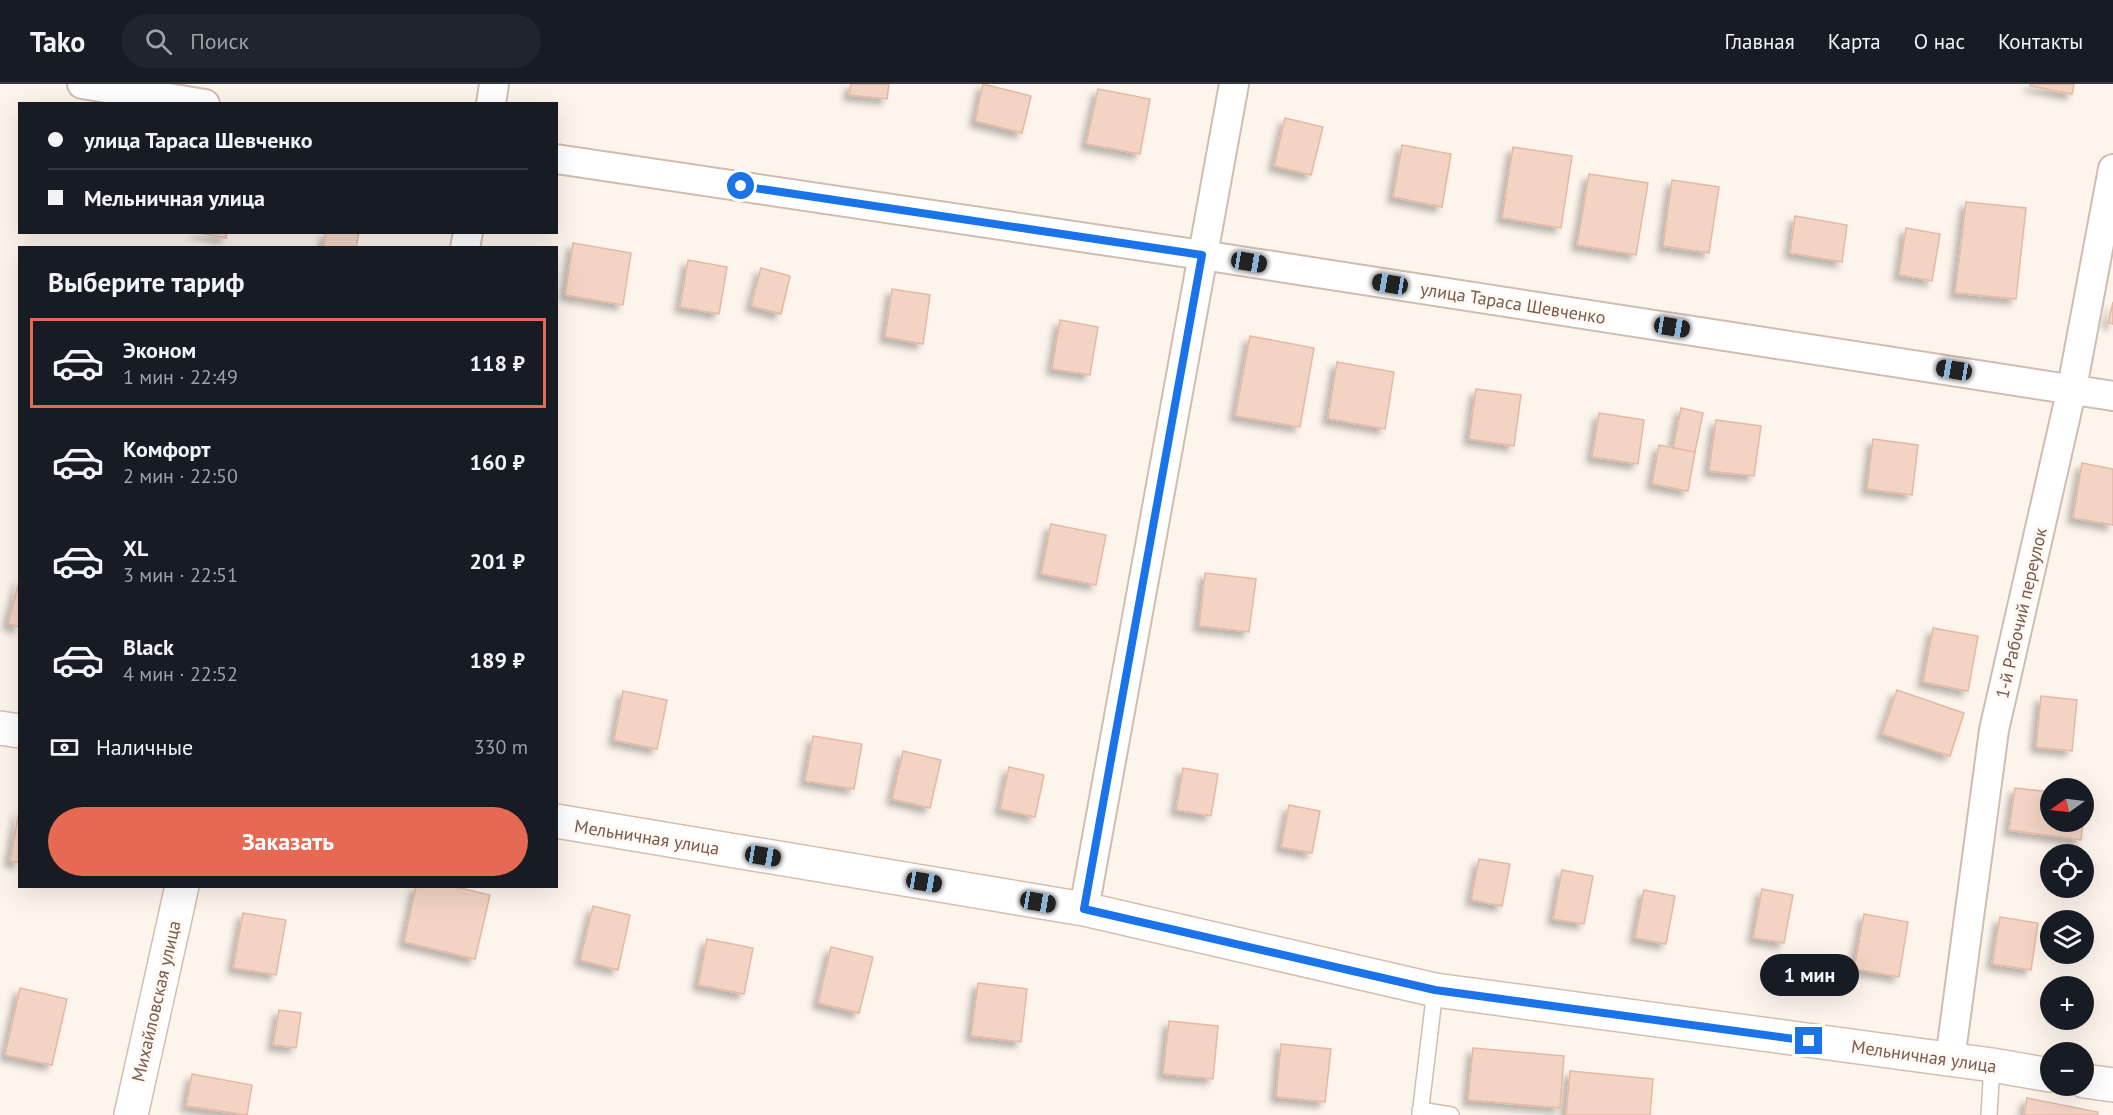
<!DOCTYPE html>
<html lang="ru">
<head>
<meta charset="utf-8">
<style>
	:root { --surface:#171b24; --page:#20242c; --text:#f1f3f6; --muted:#9ea1a6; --line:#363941; --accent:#e56953 }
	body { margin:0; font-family:"PT Sans",sans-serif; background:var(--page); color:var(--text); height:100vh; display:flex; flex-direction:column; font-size:22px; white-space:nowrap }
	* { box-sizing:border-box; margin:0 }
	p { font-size:20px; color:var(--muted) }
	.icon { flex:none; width:33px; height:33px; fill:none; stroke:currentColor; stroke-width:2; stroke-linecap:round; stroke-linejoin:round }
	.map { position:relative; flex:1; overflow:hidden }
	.details { position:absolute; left:18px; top:162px; width:540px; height:642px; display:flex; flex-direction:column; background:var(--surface); border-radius:0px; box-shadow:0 6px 24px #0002 }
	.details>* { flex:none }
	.guide { position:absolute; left:18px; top:18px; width:540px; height:132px; border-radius:0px; box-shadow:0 6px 24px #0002; display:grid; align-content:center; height:132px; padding:0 30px; background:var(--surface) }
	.needle { width:39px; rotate:256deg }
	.tools { position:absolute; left:2040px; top:694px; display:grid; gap:12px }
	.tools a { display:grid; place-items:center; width:54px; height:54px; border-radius:50%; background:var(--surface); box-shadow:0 6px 24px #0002; font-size:30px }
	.end { position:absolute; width:27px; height:27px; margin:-14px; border:8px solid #1a73e8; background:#fff; box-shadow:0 0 0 3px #fff }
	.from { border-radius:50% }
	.bubble { position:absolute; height:42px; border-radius:21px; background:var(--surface); box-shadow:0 6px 24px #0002; font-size:20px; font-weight:700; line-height:42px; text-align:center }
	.car { position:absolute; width:18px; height:36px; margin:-18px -9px; border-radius:8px; box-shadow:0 0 4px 2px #0007; background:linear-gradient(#222 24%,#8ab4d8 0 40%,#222 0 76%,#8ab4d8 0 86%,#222 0) }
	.guide b { display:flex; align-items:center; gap:21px; height:57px; font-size:22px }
	.guide b+b { border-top:2px solid var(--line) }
	.guide i { width:15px; height:15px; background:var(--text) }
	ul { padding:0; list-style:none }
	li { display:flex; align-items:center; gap:18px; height:90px; margin:0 12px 9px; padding:0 18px; border:3px solid transparent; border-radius:0px }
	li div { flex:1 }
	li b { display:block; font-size:22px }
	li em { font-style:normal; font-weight:700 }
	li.on { border-color:var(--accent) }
	li>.icon { width:54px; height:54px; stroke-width:1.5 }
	h2 { padding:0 30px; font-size:27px; line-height:72px }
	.pay { display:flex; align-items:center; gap:15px; height:66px; padding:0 30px; font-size:22px }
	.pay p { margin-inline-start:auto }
	.cta { display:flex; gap:12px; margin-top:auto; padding:12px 30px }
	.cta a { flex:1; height:69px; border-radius:36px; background:var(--accent); color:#fff; font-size:24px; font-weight:700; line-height:69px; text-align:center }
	header { display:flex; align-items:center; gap:36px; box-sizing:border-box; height:84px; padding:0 30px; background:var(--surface); border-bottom:2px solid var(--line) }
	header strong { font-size:28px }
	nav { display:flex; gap:33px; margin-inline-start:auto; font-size:21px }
	.search { width:420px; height:54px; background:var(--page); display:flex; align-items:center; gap:15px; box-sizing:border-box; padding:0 21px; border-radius:33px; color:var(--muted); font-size:22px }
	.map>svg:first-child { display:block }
</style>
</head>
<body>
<header>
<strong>Tako</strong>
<div class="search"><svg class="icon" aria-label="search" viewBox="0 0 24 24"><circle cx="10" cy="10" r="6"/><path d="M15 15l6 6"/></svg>Поиск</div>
<nav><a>Главная</a><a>Карта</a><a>О нас</a><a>Контакты</a></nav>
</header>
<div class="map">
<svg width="2113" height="1031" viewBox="0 0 2113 1031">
	<defs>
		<filter id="shadow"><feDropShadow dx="-5.5" dy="5.5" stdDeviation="3" flood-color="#0004"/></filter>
	</defs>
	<rect width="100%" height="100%" fill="#fdf5ec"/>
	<path fill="#f2d3c4" stroke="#e5b8a4" stroke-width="1.5" filter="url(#shadow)" d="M851 0H889L887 15 849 11Z
		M983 0 1031 12 1022 49 975 37Z
		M2030 0H2074L2072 10 2030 2Z
		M1098 5 1150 15 1140 70 1086 60Z
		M1285 34 1323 43 1311 91 1274 82Z
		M1402 61 1451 70 1442 123 1393 113Z
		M1513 63 1572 72 1561 144 1502 134Z
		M1589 90 1648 99 1636 171 1577 161Z
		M1672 96 1719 103 1709 169 1663 162Z
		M1966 118 2026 124 2016 215 1955 209Z
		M1795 132 1847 141 1842 178 1790 169Z
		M1906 144 1940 150 1932 197 1899 191Z
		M194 148H227L226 154Z
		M326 148H359L356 164H323Z
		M573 159 631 169 623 221 565 211Z
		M688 176 727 183 719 230 680 223Z
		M761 184 790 192 781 230 751 222Z
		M892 205 930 211 923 260 885 253Z
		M2113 218V240L2108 239Z
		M1060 236 1098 243 1090 291 1052 285Z
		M1250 252 1314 264 1300 343 1235 332Z
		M1337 278 1394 288 1385 345 1328 335Z
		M1476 305 1521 311 1514 362 1469 355Z
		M1681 324 1703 329 1695 368 1673 364Z
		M1599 329 1644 336 1638 380 1592 373Z
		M1716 336 1761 342 1754 392 1709 387Z
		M1873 355 1918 361 1912 411 1867 405Z
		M1659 361 1695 368 1688 407 1652 400Z
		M2082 379 2113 385V441L2073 434Z
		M1051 440 1106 451 1096 501 1041 490Z
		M1205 489 1256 495 1249 548 1199 542Z
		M20 494V543L8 540Z
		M1933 544 1978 552 1968 607 1923 598Z
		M1897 606 1964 629 1950 672 1882 650Z
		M623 607 667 616 657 665 614 656Z
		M2041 612 2077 616 2072 667 2036 663Z
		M813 652 862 660 854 705 805 697Z
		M903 667 941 676 930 724 892 715Z
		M1009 683 1044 691 1035 733 1000 725Z
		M1183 684 1218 690 1211 732 1176 726Z
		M2015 704 2050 708V738H2083L2081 756 2009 746Z
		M2084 713H2087L2084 737Z
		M1289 721 1320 727 1312 769 1281 763Z
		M19 727H20V779L10 777Z
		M1479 775 1510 780 1502 822 1471 816Z
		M1562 786 1593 792 1584 840 1553 835Z
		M416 802H452L490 811 475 875 404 858Z
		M1762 805 1793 811 1784 859 1753 854Z
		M1644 806 1675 812 1666 860 1635 854Z
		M593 822 630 831 618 886 580 876Z
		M243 829 286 836 276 891 233 884Z
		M1864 830 1908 838 1899 893 1854 885Z
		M2000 833 2038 839 2031 886 1992 880Z
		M707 855 753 864 744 910 698 901Z
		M831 863 873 873 859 929 818 919Z
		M978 899 1027 905 1021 958 971 952Z
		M20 904 67 915 52 981 5 971Z
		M279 926 301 929 296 964 273 961Z
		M1169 937 1218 942 1213 995 1163 990Z
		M1281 960 1331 965 1325 1018 1276 1013Z
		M1473 964 1564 972 1560 1024 1468 1016Z
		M1570 987 1653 995 1650 1031H1566Z
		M192 990 252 1001 247 1031 186 1022Z
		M2027 1014 2098 1028V1031H2024Z"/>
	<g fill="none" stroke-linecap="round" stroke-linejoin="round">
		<g stroke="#d0bcb0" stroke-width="18">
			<path id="lane" d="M1420 1026 1451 1031
				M1420 1031 1435 906
				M1989 1031 1992 981"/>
		</g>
		<g stroke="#d0bcb0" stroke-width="32">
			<path id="street" d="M82 0 205 20
				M491 20 494 0
				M556 75 1202 171 2113 312
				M465 164 468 148
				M1084 825 1234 0
				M1950 976 1994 646 2072 304 2113 85"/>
		</g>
		<g stroke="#d5beb0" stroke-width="36">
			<path id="secondary" d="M0 644 20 647
				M556 737 1084 825 1435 906 1992 981 2050 991
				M2084 997 2113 1001
				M131 1031 182 802"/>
		</g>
		<use href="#lane" stroke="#fff" stroke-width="15"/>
		<use href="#street" stroke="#fff" stroke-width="28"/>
		<use href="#secondary" stroke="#fff" stroke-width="33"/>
	</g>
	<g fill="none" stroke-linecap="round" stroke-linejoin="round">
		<path stroke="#1a73e8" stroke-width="8" d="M741 102 1202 171 1084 825 1435 906 1809 957"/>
	</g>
	<g text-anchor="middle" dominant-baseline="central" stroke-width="6" stroke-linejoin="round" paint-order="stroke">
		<g font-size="18" fill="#795a4e" stroke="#fff9f3">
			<text transform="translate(1513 219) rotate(9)">улица Тараса Шевченко</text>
			<text transform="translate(2021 529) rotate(-77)">1-й Рабочий переулок</text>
			<text transform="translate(647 753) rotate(9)">Мельничная улица</text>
			<text transform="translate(156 917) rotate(-77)">Михайловская улица</text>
			<text transform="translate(1924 972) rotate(8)">Мельничная улица</text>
		</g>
	</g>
</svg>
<div class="tools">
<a><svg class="needle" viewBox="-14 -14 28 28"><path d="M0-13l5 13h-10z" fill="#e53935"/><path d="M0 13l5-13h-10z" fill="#9ea1a6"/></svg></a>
<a><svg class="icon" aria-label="locate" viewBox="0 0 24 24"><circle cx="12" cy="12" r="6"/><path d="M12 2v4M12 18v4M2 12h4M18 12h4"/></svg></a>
<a><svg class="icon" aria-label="layers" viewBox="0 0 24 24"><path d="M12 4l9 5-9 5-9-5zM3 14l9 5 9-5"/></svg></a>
<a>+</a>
<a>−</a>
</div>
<i class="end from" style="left:741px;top:102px"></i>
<i class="end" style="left:1809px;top:957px"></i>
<div class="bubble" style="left:1760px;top:870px;width:99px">1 мин</div>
<i class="car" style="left:1249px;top:178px;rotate:99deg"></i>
<i class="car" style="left:1390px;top:200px;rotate:279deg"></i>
<i class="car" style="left:1672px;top:243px;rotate:99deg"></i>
<i class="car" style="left:1954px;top:286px;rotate:279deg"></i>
<i class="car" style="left:763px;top:772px;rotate:99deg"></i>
<i class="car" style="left:924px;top:798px;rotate:99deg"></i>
<i class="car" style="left:1038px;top:818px;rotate:100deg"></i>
<div class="guide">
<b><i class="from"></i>улица Тараса Шевченко</b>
<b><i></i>Мельничная улица</b>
</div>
<section class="details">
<h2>Выберите тариф</h2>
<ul>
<li class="on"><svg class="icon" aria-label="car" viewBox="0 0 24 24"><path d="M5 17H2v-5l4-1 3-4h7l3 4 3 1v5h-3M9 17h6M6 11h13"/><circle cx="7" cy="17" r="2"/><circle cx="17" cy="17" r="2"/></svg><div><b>Эконом</b><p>1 мин · 22:49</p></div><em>118 ₽</em></li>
<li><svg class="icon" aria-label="car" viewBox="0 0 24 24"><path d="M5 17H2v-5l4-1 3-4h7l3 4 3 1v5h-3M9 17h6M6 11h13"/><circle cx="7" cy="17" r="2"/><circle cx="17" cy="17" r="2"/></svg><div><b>Комфорт</b><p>2 мин · 22:50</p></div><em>160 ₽</em></li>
<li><svg class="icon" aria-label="car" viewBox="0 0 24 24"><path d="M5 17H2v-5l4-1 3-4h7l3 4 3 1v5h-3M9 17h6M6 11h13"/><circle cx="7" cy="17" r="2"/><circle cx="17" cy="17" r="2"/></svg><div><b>XL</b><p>3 мин · 22:51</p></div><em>201 ₽</em></li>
<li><svg class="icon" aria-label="car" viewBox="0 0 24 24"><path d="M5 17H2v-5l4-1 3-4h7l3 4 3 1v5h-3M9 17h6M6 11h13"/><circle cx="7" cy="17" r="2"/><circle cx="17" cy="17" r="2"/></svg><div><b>Black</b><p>4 мин · 22:52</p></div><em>189 ₽</em></li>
</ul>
<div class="pay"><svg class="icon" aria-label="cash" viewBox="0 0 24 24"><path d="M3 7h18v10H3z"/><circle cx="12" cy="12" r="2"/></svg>Наличные<p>330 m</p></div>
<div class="cta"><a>Заказать</a></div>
</section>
</div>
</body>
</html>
